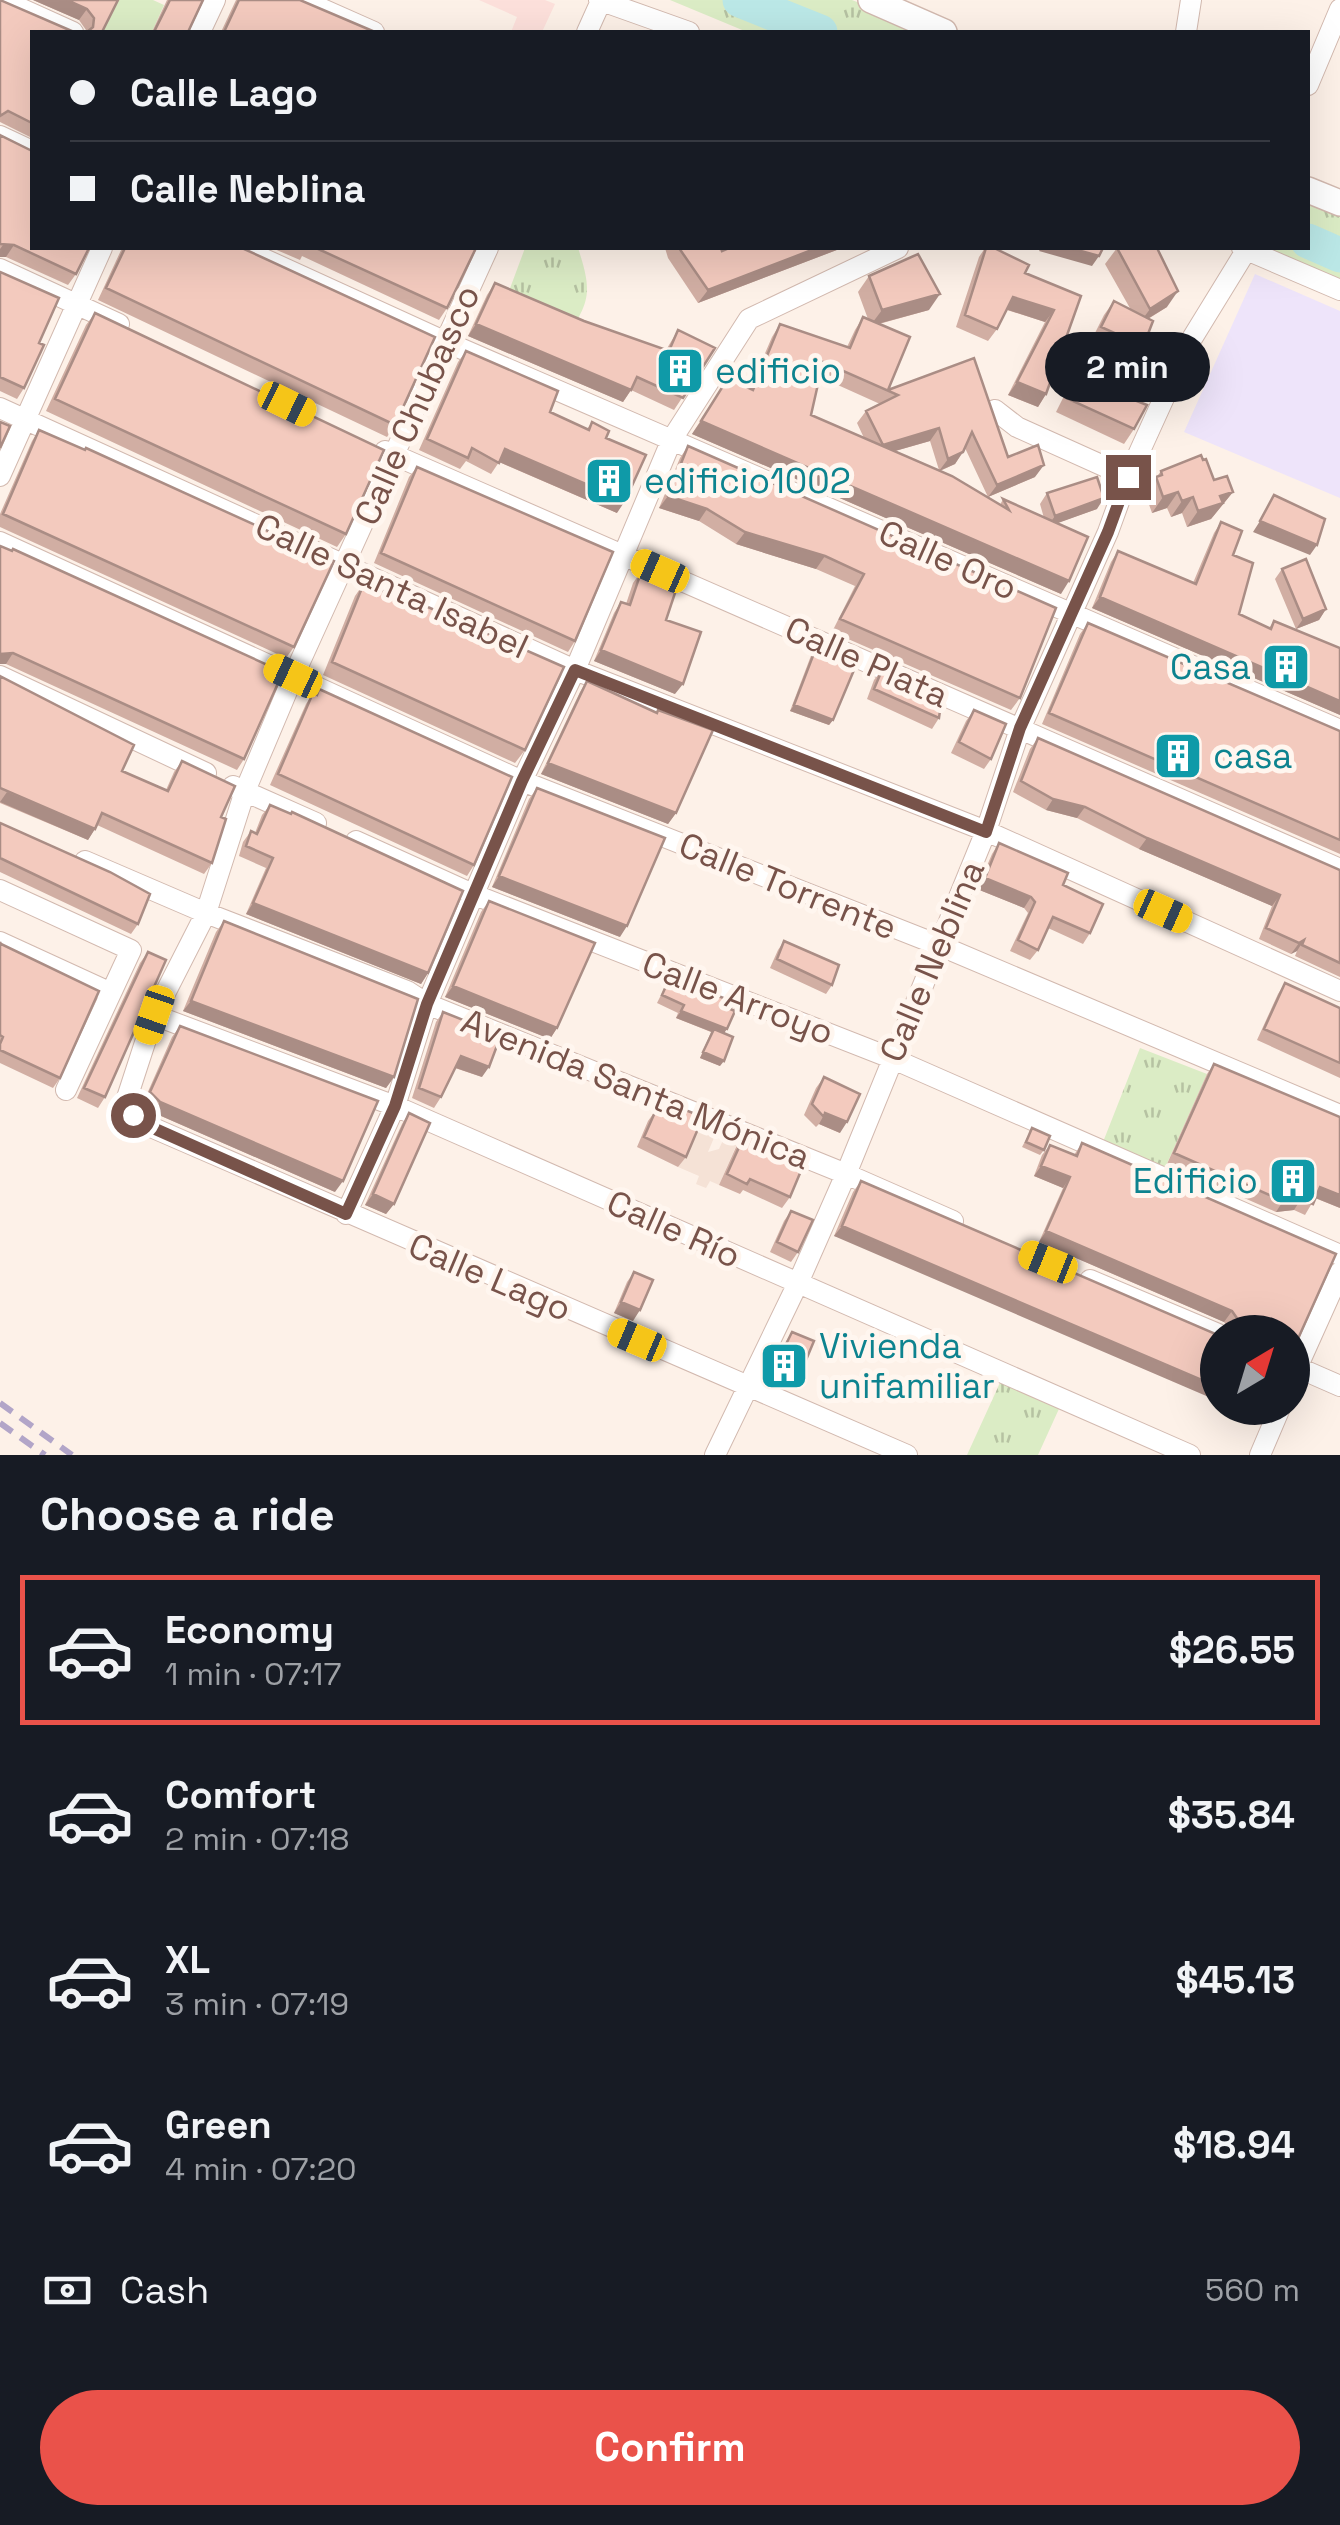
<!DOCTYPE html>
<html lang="en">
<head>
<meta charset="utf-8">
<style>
	:root { --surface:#171b24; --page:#242831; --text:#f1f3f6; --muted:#9ea1a6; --line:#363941; --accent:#ea524a }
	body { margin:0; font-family:"Space Grotesk",sans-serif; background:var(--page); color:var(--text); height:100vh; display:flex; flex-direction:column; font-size:38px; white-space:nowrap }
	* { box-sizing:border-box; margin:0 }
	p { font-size:32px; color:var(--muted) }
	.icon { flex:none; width:55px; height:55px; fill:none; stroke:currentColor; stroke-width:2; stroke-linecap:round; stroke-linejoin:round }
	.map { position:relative; height:1455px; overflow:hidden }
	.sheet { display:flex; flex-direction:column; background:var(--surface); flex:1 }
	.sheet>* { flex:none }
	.hud { position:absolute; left:30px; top:30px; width:1280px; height:220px; border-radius:0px; box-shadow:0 10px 40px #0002; display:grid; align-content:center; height:220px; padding:0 40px; background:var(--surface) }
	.needle { width:65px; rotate:38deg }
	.tools { position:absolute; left:1200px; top:1315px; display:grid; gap:20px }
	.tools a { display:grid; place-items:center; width:110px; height:110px; border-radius:50%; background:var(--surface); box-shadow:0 10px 40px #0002; font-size:50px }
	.end { position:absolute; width:45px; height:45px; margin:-22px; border:12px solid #78534a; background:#fff; box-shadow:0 0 0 5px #fff }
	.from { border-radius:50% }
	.bubble { position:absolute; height:70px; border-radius:35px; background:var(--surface); box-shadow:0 10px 40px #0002; font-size:32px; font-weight:600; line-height:70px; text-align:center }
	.car { position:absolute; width:30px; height:60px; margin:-30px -15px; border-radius:12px; box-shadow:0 0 8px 2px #0007; background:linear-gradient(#f5c518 24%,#345 0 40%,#f5c518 0 76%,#345 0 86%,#f5c518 0) }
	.hud b { display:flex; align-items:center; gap:35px; height:95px; font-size:38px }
	.hud b+b { border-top:2px solid var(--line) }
	.hud i { width:25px; height:25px; background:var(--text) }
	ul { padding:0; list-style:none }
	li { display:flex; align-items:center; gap:30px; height:150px; margin:0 20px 15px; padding:0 20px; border:5px solid transparent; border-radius:0px }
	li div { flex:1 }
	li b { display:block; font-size:38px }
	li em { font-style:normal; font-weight:600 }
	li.current { border-color:var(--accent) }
	li>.icon { width:90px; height:90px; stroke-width:1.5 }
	h2 { padding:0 40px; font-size:45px; line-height:120px }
	.pay { display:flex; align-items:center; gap:25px; height:110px; padding:0 40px; font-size:38px }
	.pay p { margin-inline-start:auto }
	.button { display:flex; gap:20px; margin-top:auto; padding:20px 40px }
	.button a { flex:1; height:115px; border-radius:60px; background:var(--accent); color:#fff; font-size:40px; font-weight:600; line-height:115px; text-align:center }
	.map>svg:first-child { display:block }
</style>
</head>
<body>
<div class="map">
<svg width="1340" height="1455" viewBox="0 0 1340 1455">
	<defs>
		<pattern id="park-tufts" width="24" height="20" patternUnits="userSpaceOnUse" patternTransform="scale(2.5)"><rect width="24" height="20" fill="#dbecc5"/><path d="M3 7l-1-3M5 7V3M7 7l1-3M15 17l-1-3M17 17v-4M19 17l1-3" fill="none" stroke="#b6c2a2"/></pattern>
	</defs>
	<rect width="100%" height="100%" fill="#fdf1e8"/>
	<path fill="#f5e2d6" d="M697 1125 716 1133 708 1152 719 1149 724 1138 737 1144 719 1185 710 1181 706 1188 696 1184 699 1176 678 1167Z"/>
	<path fill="#fde0db" d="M479 0H545L555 4 542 32H511L517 17Z"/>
	<path fill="#eee4fa" d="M1255 274 1340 311V498L1184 432Z"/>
	<path fill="#dbecc5" d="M115 0H153L164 5 152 32H99Z"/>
	<path fill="url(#park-tufts)" d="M670 0H852L933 32H747Z
		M1308 189 1340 203V283L1255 248H1308Z
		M525 248H578C595 299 587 302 562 347L499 318Z
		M1140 1048 1207 1074 1165 1168 1103 1142Z
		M1004 1374 1063 1400 1038 1455H967Z"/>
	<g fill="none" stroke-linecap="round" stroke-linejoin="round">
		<path stroke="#bbe8e7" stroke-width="35" d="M740 0 820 32
			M1308 241 1340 255"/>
		<g stroke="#d2b9af" stroke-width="22">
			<path id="minor" d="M2 0 73 32
				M302 0 374 32
				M599 0 689 32
				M200 32 215 0
				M587 32 601 1
				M1186 32 1191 0
				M1308 85 1340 9
				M0 136 32 151
				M240 248 446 342 1340 730
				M488 248 293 677 245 791 206 913 154 1015 125 1104 144 1124 907 1455
				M1242 248 1340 290
				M0 269 119 324
				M0 408 575 670 986 831 1340 991
				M995 410 1017 427 1128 477
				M385 451 1340 869
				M0 476 102 248
				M0 542 522 781 941 946 1340 1115
				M0 676 206 773
				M233 786 316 823
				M356 841 475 895 891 1058 1340 1255
				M85 861 206 913 407 991 427 1004 846 1174 953 1221
				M0 890 131 950 66 1090
				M0 942 109 992
				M154 1015 395 1106 1190 1455
				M346 1214 395 1106 427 1004 522 781 575 670 672 439 749 319 898 248
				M1090 1280 1218 1334
				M1292 1365 1340 1386
				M1292 1379 1340 1272
				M715 1455 798 1283 846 1174 986 831 1020 729 1108 532 1128 477 1188 345 1247 249
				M1260 1455 1280 1408"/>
		</g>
		<g stroke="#d2b9af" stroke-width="28">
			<path id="tertiary" d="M871 0 944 32
				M1308 190 1340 203"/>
		</g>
		<use href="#minor" stroke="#fff" stroke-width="20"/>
		<use href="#tertiary" stroke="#fff" stroke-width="25"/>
		<path stroke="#b2a5c8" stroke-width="6" stroke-dasharray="15 10" stroke-linecap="butt" d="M0 1403 72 1455
			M0 1423 45 1455"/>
	</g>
	<path fill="#d1aea3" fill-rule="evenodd" d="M0 0 32 32V138L0 122Z
		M33 0H118L102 32H86V30L79 20Z
		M167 0H203L188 32H152Z
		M236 0H300L375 32H221Z
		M0 135 76 274 68 285 6 257H0Z
		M122 248H242L395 425 387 437 98 300Z
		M272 248H476L447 308 439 320 302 256 300 260Z
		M665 248H721L722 251 729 248H842L698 303 668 258Z
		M985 248H994L1025 273 1081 296 1046 394 1038 407 1008 395 1045 322 1007 310 997 329 988 341 956 327 979 257Z
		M1117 248 1167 307 1148 319 1124 396 1134 429 1124 444 1056 412 1066 392 1076 377 1097 388 1101 380 1111 350 1091 341 1104 315 1114 301 1131 310 1105 264Z
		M0 272 39 343 24 388 17 399 0 391Z
		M869 276 929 310 879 324 888 390 974 358 1008 457 1035 477 988 497 965 448 955 464 940 471 1000 505 1003 499 1044 518 1040 504 1047 493 1097 509 1057 523 1061 594 692 434 728 378 750 388 772 337 780 324 847 347 855 330 863 317 868 319 858 292ZM820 377 880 404 866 411 857 423 864 438 811 415ZM930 441 939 470 895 451Z
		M495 283 584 321 666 350 678 330 715 348 674 410 631 390 623 402 468 336 487 295Z
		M95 313 346 534 337 547 46 411 86 325Z
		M466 351 550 412 587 429 592 422 606 438 617 513 499 462 491 474 466 461 460 469 419 450 458 362Z
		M39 430 294 647 286 658 0 527V514L32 441Z
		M688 446 1056 608 1020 698 1011 710 832 632 855 586 816 569 736 544 699 521 659 508 680 458Z
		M417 467 575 641 568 652 374 563 409 477Z
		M1161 471 1214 480 1233 492 1211 519 1187 527 1182 513 1171 517 1167 508 1152 513 1145 493Z
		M1221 522 1233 555 1239 614 1269 628 1274 621 1340 648V715L1092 608 1111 562 1118 551 1193 583 1214 533Z
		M0 546 244 759 237 770 6 664Z
		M1282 569 1326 609 1319 620 1296 629 1275 579Z
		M641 572 666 620 675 694 594 661 614 613 621 602 626 604 633 583Z
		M364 583 525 750 515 763 323 675 355 596Z
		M1088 623 1340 731V854L1042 724 1080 634Z
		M816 648 833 720 829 725 790 711 812 653Z
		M882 670 939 718 932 729 867 699 874 680Z
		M0 676 122 771 166 790 174 772 182 761 221 817 212 863 204 874 97 825 88 840 0 803Z
		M587 681 676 813 668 824 541 774 580 692Z
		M319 689 474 865 467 876 270 785 306 704 313 693 316 695Z
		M974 710 991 759 984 769 951 753 966 721Z
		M1038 738 1340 870V977L1295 956 1297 951 1291 954 1259 939 1272 906 1139 849 1077 818 1046 810 1013 792 1030 749Z
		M537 788 620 937 492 887 529 799Z
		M270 805 428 973 421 984 246 914 266 868 239 856 243 842 251 831 255 833 262 815Z
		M0 823 138 924 131 934 0 872Z
		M999 843 1090 933 1083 944 1048 928 1038 950 1030 960 1010 951 1028 913 1024 908 977 889 992 854Z
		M489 901 557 1028 550 1039 445 997 481 912Z
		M224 921 394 1077 386 1088 183 1011 216 932Z
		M784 941 832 985 826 994 770 968 778 950Z
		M0 942 60 1078 53 1088 0 1063Z
		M148 952 105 1097 98 1108 77 1098 140 963Z
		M670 977 723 1006 724 1033 720 1066 700 1058 711 1032 676 1018 678 1013 657 1003Z
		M1285 983 1340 1008V1078L1257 1040 1278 994Z
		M443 1012 482 1077 455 1068 441 1097 434 1108 412 1098 436 1022Z
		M180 1026 335 1192 152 1112 143 1103 172 1037Z
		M1214 1064 1340 1208 1315 1198 1305 1215 1294 1210 1276 1212 1167 1164 1207 1074Z
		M824 1077 840 1133 819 1124 816 1127 804 1115 816 1088Z
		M668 1108 680 1113 683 1109 686 1157 678 1167 637 1147 648 1121 656 1110 664 1114Z
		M409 1113 394 1204 386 1214 365 1205 402 1124Z
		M1032 1128 1044 1150 1040 1155 1022 1147Z
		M745 1134 790 1197 782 1208 743 1190 740 1194 719 1185 737 1145Z
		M1082 1143 1292 1332H1231L1224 1322 1039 1242 1063 1188 1034 1176 1042 1155 1050 1145 1074 1155Z
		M861 1181 1218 1335 834 1236 853 1192Z
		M791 1211 798 1252 791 1262 770 1252 784 1221Z
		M634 1272 633 1321 614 1313 627 1282Z
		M792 1332 798 1379 790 1389 767 1379 785 1343Z"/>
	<path fill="#aa8d85" d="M33 0H67L87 9 79 20Z
		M3 245H14L6 257H0V249Z
		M817 248H842L698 303 708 290Z
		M1041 248H1070L1099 256 1092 266 1039 251Z
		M1178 291 1167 307 1139 324 1150 309Z
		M940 294 929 310 870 326 882 310Z
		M1013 297 1054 310 1045 322 1005 309Z
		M476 324 631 390 623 402 468 336Z
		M1017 382 1046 394 1038 407 1008 395Z
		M701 421 1069 581 1061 594 692 434Z
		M939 428 930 441 874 457 883 445Z
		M505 449 625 501 617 513 497 461Z
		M963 452 955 464 939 471 948 459Z
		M1044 465 1035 477 988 497 997 485Z
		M1178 492 1167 508 1152 513 1163 497Z
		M1233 492 1211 519 1187 527 1198 511 1220 496Z
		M668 496 707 509 699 521 659 508Z
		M1193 497 1182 513 1171 517 1182 501Z
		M1104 498 1097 509 1047 527 1055 516Z
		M1260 521 1317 545 1310 555 1253 532Z
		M745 532 825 556 816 569 736 544Z
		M1100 597 1340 701V715L1092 608Z
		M1326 609 1319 620 1296 629 1303 619Z
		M601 650 683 684 675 694 594 661Z
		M13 653 6 664H0V654Z
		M794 705 833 720 829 725 790 711Z
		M548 763 676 813 668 824 541 774Z
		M7 792 95 829 88 840 0 802Z
		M1053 799 1085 807 1077 818 1046 810Z
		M1147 838 1280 895 1272 906 1139 849Z
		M499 876 627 926 620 937 492 887Z
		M985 878 1031 897 1024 908 977 889Z
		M253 903 428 973 421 984 246 914Z
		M1304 940 1297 951 1291 954 1299 943Z
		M453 986 557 1028 550 1039 445 997Z
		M191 1001 394 1077 386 1088 183 1011Z
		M681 1011 727 1029 722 1036 676 1018Z
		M703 1052 724 1061 720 1066 700 1058Z
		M461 1056 489 1067 482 1077 453 1067Z
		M160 1102 343 1181 335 1192 152 1112Z
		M825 1113 847 1122 840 1133 819 1124Z
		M1041 1166 1070 1177 1063 1188 1034 1176Z
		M1320 1187 1340 1195V1208L1313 1197Z
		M373 1194 394 1204 386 1214 365 1205Z
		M1301 1199 1294 1210 1276 1212 1283 1201Z
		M842 1226 1218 1387V1401L834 1236Z
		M1046 1231 1232 1311 1224 1322 1039 1242Z
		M621 1302 640 1310 633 1321 614 1313Z
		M1233 1408H1265L1268 1409 1260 1419Z"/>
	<path fill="#f3cabe" stroke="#aa8d85" stroke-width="2.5" d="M0 0 74 32H32V123L8 111 0 116Z
		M67 0H118L102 32H87L93 27 94 18 87 9Z
		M170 0H203L188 32H154Z
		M239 0H300L375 32H224Z
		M0 135 32 151V248H89L76 274 14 245 0 244Z
		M125 248H242L435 337 395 425 106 288Z
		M316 248H476L447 308Z
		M679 248H721L722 251 729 248H817L708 290Z
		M986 248H994L1029 265 1025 273 1081 296 1046 394 1017 382 1054 310 1013 297 997 329 965 315Z
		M1070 248H1103L1099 256Z
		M1117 248H1157L1178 291 1150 309Z
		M918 254 940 294 882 310 869 276Z
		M0 272 59 298 39 343 44 345 24 388 0 377Z
		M495 283 584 321 669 351 678 330 715 348 683 398 637 377 631 390 476 324Z
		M1114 301 1153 321 1124 396 1147 405 1134 429 1066 398 1076 377 1099 390 1111 366 1121 336 1101 327Z
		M95 313 384 450 346 534 55 399Z
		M863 317 910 337 888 390 974 358 1008 457 1038 445 1044 465 997 485 972 432 963 452 948 459 939 428 883 445 866 411 898 395 823 362 811 415 952 476 1009 510 1003 499 1088 537 1069 581 701 421 728 378 753 390 780 324 850 348Z
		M466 351 558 391 550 412 589 430 592 422 609 431 606 438 646 455 625 501 505 449 499 463 472 448 468 458 427 439Z
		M0 422 10 426 0 448Z
		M39 430 85 450 86 448 334 561 294 647 3 514Z
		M688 446 1056 608 1020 698 840 619 864 574 825 556 745 532 707 509 668 496Z
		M1201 455 1203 460 1206 459 1214 480 1227 476 1233 492 1220 496 1223 503 1198 511 1193 497 1182 501 1178 492 1163 497 1156 477 1162 475 1161 471Z
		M417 467 613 552 575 641 381 553Z
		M1097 477 1104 498 1055 516 1047 493Z
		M1274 495 1325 519 1317 545 1260 521Z
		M1221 522 1242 531 1233 555 1253 563 1239 614 1271 629 1274 621 1340 648V701L1100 597 1118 551 1196 584Z
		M0 546 12 551 13 549 283 672 244 759 13 653 0 654Z
		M1306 559 1326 609 1303 619 1282 569Z
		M648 568 679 581 666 620 701 632 683 684 601 650 621 602 630 605 641 572Z
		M364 583 411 603 412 600 564 667 525 750 332 662Z
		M1088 623 1340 731V840L1049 713Z
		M816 648 854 670 833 720 794 705Z
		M882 670 942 696 939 718 874 689Z
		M0 676 134 745 122 771 168 791 182 761 235 786 221 817 226 819 212 863 102 813 95 829 0 788Z
		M587 681 657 713 658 710 713 730 676 813 548 763Z
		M319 689 512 777 474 865 278 774 313 693 317 695Z
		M974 710 1006 724 991 759 959 742Z
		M1038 738 1340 870V963L1302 945 1304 940 1299 943 1266 928 1280 895 1147 838 1085 807 1053 799 1021 781Z
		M537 788 665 838 627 926 499 876Z
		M270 805 291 814 292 812 463 891 428 973 253 903 273 858 246 846 251 831 257 834Z
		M0 823 110 872 150 894 138 924 0 858Z
		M999 843 1068 873 1063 885 1103 904 1090 933 1053 917 1038 950 1018 940 1035 902 1031 897 985 878Z
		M489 901 595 943 557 1028 453 986Z
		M224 921 418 999 394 1077 191 1001Z
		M784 941 839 965 832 985 777 959Z
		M0 942 1 944 99 991 60 1078 0 1050V1044L3 1037 0 1035Z
		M148 952 166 960 105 1097 84 1088Z
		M670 977 726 999 723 1006 735 1011 727 1029 681 1011 684 1005 662 995Z
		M1285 983 1340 1008V1063L1264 1029Z
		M443 1012 501 1035 489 1067 461 1056 441 1097 419 1088Z
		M180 1026 378 1101 343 1181 160 1102 150 1092Z
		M714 1029 733 1037 724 1061 703 1052Z
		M1214 1064 1340 1117V1195L1320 1187 1313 1204 1301 1199 1283 1201 1174 1153Z
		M824 1077 860 1094 847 1122 825 1113 824 1117 812 1104Z
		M668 1108 681 1113 683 1109 703 1117 686 1157 644 1137 656 1110 666 1115Z
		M409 1113 430 1123 394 1204 373 1194Z
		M1032 1128 1050 1136 1044 1150 1026 1142Z
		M745 1134 766 1143 763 1147 803 1166 790 1197 750 1179 747 1184 727 1174Z
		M1082 1143 1336 1254 1297 1341 1292 1344V1332H1235L1238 1328 1239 1321 1232 1311 1046 1231 1070 1177 1041 1166 1050 1145 1077 1156Z
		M861 1181 1218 1335V1387L842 1226Z
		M791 1211 813 1220 798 1252 777 1242Z
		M634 1272 653 1280 640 1310 621 1302Z
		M792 1332 814 1341 798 1379 774 1369Z"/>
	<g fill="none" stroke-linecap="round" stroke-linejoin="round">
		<path stroke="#78534a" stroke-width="12" d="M133 1115 144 1124 346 1214 395 1106 427 1004 522 781 575 670 986 832 1020 728 1108 532 1128 477"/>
	</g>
	<defs>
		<g id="building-square" transform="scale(2.5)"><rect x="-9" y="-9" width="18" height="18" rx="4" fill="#0f9aa8" stroke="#fff6ef"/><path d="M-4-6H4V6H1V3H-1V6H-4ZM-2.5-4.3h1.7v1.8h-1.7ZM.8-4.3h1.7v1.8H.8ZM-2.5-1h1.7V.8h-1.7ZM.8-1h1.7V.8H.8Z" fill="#fff"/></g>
	</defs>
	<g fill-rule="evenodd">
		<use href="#building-square" x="680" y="371"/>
		<use href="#building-square" x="609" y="481"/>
		<use href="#building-square" x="1286" y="667"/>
		<use href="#building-square" x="1178" y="756"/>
		<use href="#building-square" x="1293" y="1181"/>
		<use href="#building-square" x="784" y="1366"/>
	</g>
	<g text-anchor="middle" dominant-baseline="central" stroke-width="10" stroke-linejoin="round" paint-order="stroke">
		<g font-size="35" fill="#0d838f" stroke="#fff6ef" text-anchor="start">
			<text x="715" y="371">edificio</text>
			<text x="644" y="481">edificio1002</text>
			<text x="1251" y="667" text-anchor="end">Casa</text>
			<text x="1213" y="756">casa</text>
			<text x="1258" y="1181" text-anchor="end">Edificio</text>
			<text x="819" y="1346">Vivienda<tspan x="819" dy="40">unifamiliar</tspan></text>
		</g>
		<g font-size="35" fill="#78534a" stroke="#fff6ef">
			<text transform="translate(417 405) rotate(-66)">Calle Chubasco</text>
			<text transform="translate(948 560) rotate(24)">Calle Oro</text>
			<text transform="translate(392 586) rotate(25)">Calle Santa Isabel</text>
			<text transform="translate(867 662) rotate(24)">Calle Plata</text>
			<text transform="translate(788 886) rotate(22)">Calle Torrente</text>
			<text transform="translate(932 961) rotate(-67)">Calle Neblina</text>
			<text transform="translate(738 998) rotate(21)">Calle Arroyo</text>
			<text transform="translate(636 1089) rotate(22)">Avenida Santa Mónica</text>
			<text transform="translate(674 1229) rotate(24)">Calle Río</text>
			<text transform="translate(490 1277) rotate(23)">Calle Lago</text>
		</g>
	</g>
</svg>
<div class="tools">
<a><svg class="needle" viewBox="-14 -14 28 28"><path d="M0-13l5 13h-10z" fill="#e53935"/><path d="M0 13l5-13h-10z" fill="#9ea1a6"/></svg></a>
</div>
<i class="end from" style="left:133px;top:1115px"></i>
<i class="end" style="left:1128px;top:477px"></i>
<div class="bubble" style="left:1045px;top:332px;width:165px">2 min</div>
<i class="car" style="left:287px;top:404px;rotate:116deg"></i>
<i class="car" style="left:660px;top:571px;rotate:294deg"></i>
<i class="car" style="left:293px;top:676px;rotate:295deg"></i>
<i class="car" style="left:1163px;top:911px;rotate:114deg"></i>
<i class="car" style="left:154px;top:1015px;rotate:199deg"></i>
<i class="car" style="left:1048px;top:1262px;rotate:292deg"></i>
<i class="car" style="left:637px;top:1340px;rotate:293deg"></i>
<div class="hud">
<b><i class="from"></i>Calle Lago</b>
<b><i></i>Calle Neblina</b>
</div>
</div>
<section class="sheet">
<h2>Choose a ride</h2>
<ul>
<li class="current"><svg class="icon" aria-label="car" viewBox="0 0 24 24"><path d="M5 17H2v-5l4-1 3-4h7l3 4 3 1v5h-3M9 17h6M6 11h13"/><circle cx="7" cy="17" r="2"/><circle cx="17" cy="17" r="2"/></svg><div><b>Economy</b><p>1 min · 07:17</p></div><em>$26.55</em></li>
<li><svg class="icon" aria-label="car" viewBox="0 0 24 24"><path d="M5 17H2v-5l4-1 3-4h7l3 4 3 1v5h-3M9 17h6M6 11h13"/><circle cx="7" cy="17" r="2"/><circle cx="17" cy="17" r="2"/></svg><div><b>Comfort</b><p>2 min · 07:18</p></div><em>$35.84</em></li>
<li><svg class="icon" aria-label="car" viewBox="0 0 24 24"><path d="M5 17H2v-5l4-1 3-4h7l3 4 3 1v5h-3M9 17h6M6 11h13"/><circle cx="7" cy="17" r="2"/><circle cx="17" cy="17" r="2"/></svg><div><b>XL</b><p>3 min · 07:19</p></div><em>$45.13</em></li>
<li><svg class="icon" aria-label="car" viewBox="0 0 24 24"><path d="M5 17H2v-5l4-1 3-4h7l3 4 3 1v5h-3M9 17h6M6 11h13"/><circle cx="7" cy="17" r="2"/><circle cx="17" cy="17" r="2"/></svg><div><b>Green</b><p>4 min · 07:20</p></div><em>$18.94</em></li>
</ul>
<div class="pay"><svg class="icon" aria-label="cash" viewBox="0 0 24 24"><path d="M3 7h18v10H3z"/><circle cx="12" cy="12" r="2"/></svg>Cash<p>560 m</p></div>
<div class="button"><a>Confirm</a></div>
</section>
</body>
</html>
